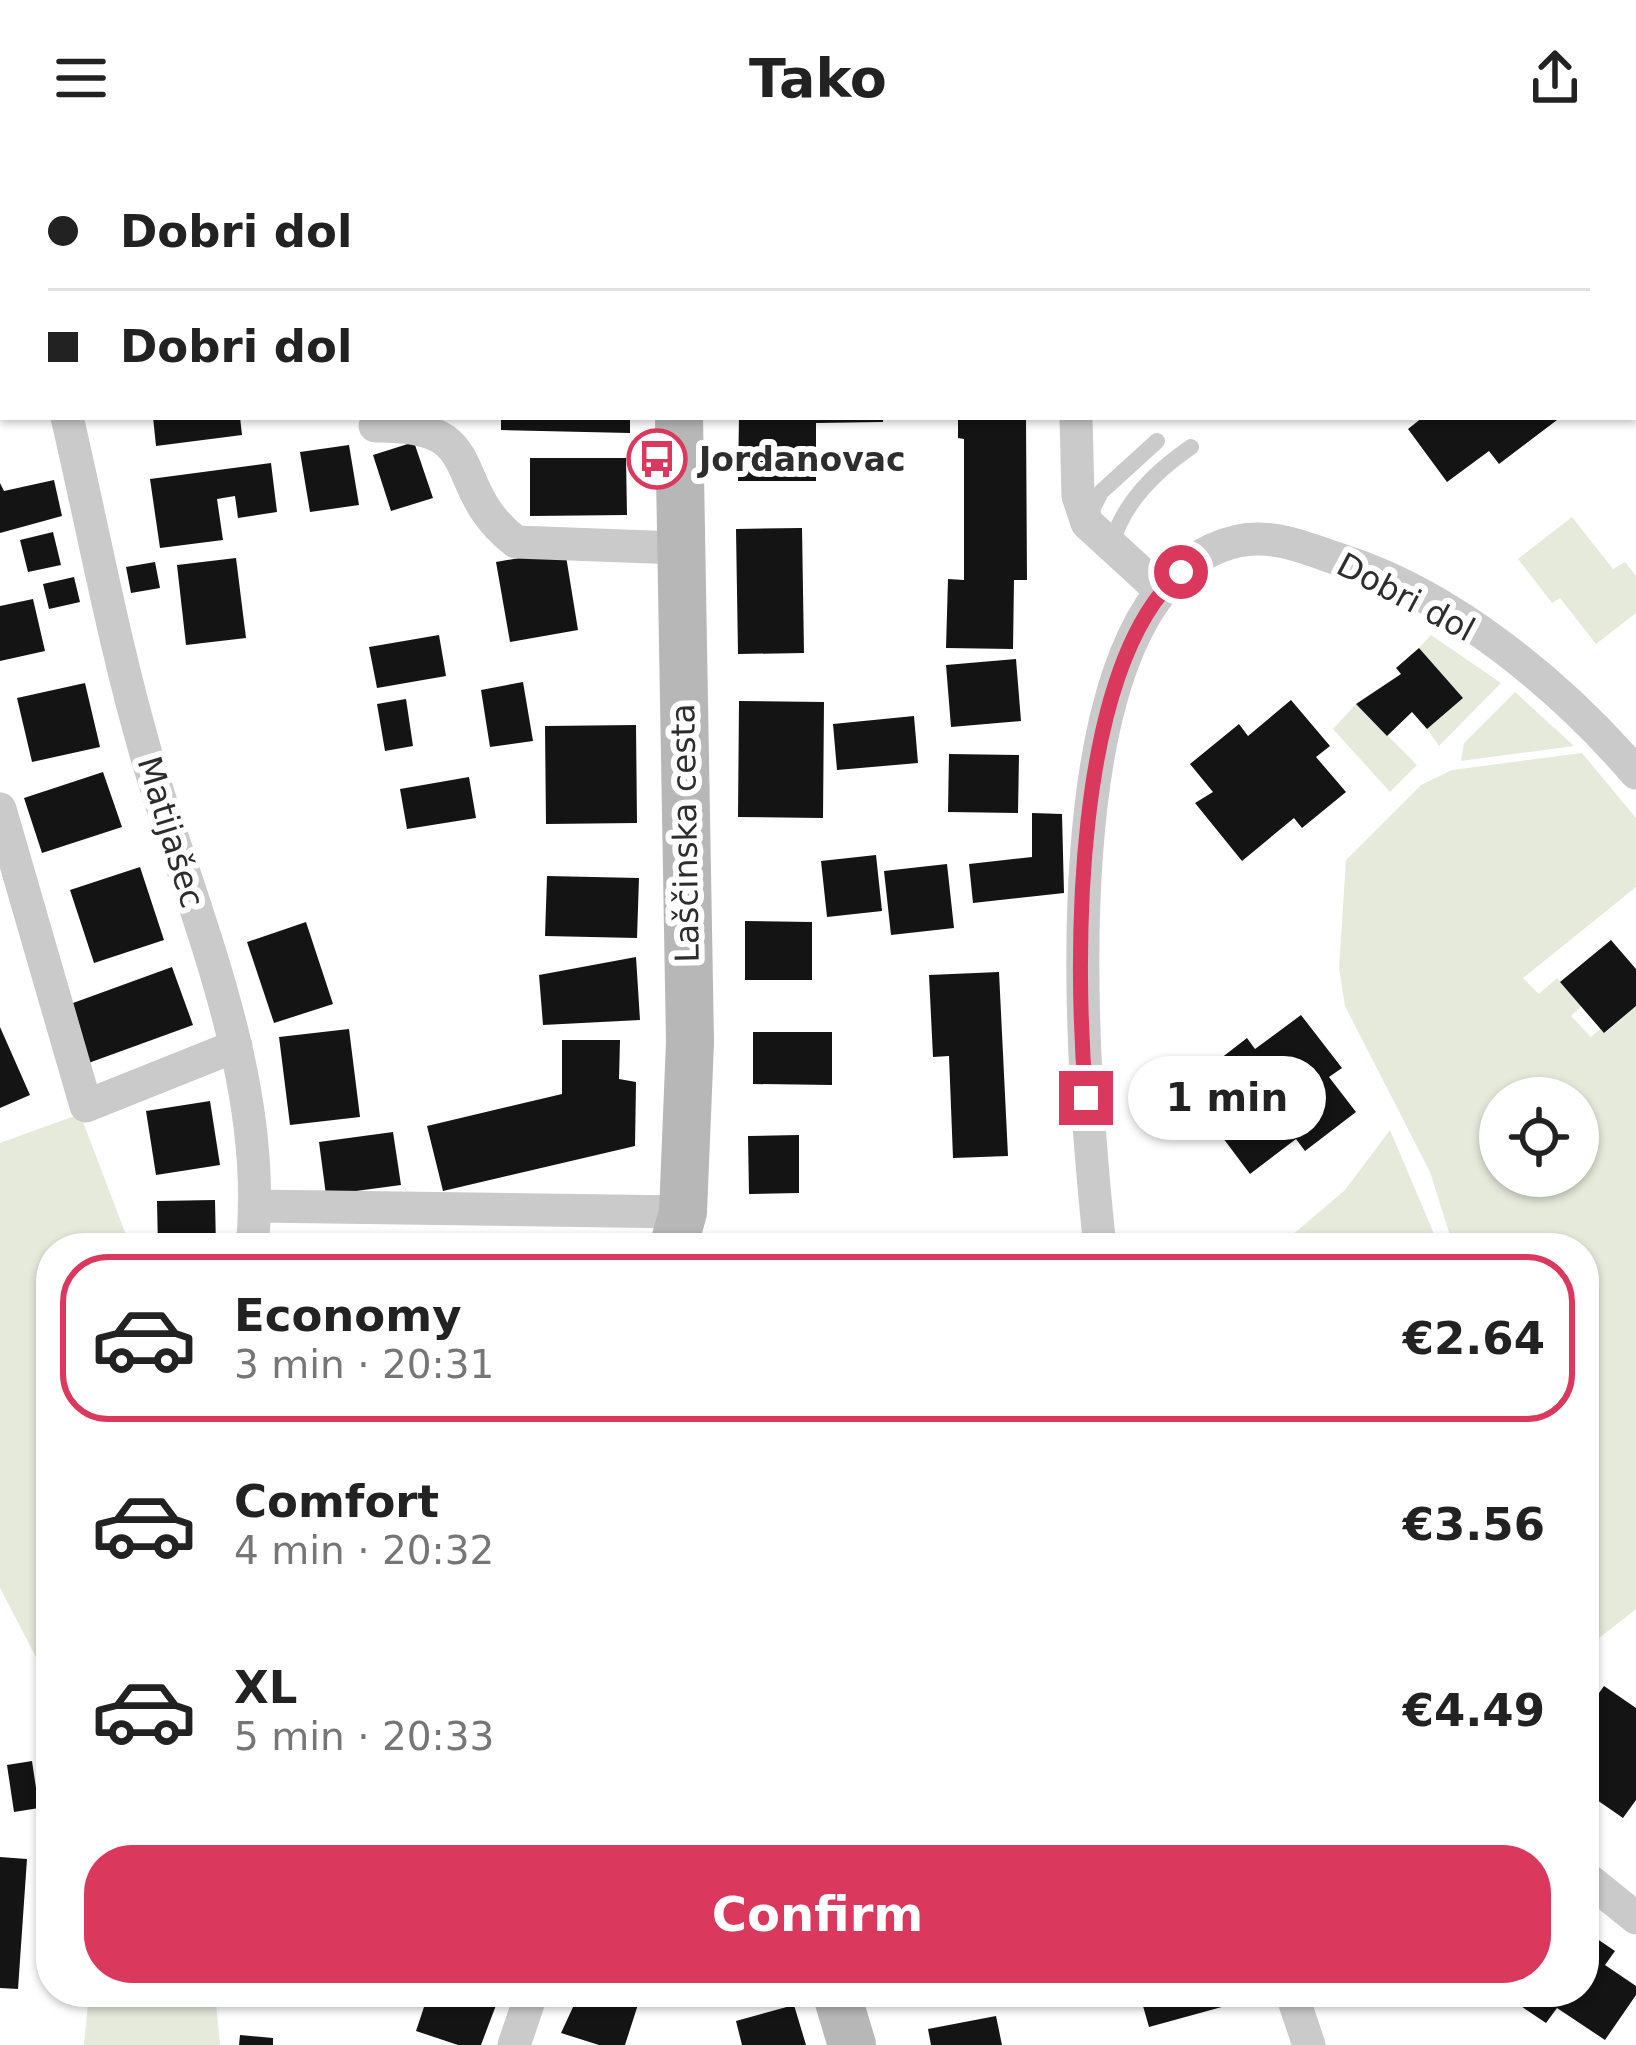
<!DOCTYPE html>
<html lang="en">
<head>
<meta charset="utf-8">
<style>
	:root { --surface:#fff; --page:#f2f2f2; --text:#222; --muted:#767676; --line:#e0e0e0; --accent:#da385d }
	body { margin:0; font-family:"DejaVu Sans",sans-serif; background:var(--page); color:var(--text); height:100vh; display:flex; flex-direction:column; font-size:45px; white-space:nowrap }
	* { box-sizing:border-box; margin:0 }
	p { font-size:39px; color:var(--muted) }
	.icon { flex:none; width:66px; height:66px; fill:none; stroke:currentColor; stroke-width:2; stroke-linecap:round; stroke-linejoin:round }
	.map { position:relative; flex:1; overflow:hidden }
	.drawer { position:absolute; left:36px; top:1077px; width:1563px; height:774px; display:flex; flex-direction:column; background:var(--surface); border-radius:48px; box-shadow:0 3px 9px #0004 }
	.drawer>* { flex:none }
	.guide { position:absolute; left:0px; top:0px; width:1638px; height:264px; box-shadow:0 3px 9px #0004; display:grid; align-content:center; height:264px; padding:0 48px; background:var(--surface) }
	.controls { position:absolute; left:1479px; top:921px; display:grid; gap:24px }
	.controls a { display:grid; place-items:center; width:120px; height:120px; border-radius:50%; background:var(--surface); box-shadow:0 3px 9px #0004; font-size:60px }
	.end { position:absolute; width:54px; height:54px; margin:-27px; border:15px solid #da385d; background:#fff; box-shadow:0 0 0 6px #fff }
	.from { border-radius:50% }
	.bubble { position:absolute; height:84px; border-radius:42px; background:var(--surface); box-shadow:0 3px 9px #0004; font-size:39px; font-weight:700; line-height:84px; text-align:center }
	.guide b { display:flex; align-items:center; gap:42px; height:114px; font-size:45px }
	.guide b+b { border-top:3px solid var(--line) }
	.guide i { width:30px; height:30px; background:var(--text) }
	ul { padding:21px 0 0; list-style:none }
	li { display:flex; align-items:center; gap:36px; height:168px; margin:0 24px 18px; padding:0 24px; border:6px solid transparent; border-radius:48px }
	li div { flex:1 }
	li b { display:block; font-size:45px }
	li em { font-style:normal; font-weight:700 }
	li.active { border-color:var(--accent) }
	li>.icon { width:108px; height:108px; stroke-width:1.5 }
	.primary-button { display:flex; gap:24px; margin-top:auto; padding:24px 48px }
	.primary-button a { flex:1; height:138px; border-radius:48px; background:var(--accent); color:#fff; font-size:48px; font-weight:700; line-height:138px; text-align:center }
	header { display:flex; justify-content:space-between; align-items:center; height:156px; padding:0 48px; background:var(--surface); font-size:54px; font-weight:700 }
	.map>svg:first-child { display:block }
</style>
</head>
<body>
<header><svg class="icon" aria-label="menu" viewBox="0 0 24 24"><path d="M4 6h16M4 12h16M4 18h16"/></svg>Tako<svg class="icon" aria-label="share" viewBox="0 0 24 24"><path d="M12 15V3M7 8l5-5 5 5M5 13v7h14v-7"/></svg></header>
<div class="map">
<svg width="1636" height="1889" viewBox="0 0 1636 1889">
	<rect width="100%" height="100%" fill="#fff"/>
	<path fill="#e5eadb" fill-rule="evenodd" d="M1572 361 1613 413 1625 406 1636 420V457L1596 488 1560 442 1552 447 1518 403Z
		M1431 479 1501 527 1439 590 1427 573 1462 542 1419 492Z
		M1515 536 1574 590 1461 605 1464 587Z
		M1356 548 1417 609 1390 636 1333 573Z
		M1582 597 1636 662V731L1523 822 1539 838 1557 822 1581 850 1571 860 1591 881 1600 873 1605 877 1636 850V1453L1584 1494V1092H1454L1430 1016 1345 850 1339 812 1346 704 1421 629 1452 614ZM1500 942H1578V1020H1500Z
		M80 958 131 1092H51V1530L0 1432V987Z
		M1390 974 1440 1092H1277L1345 1034Z
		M89 1836H215L220 1889H84Z"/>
	<path fill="#141414" d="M153 261H240L242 279 156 290Z
		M501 261H630V277L501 274Z
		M739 261H883V266L816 267V325H738Z
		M958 261H1026L1027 424H1014L1013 493 946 492 948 423 964 424V283L958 282Z
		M1423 261H1561L1499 308 1489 295 1447 326 1408 273Z
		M414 286 433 342 391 355 373 299Z
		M349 289 359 349 310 356 300 296Z
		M530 302H626L627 359 530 360Z
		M271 307 277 356 238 362 235 340 217 343 223 384 160 392 150 323Z
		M54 324 62 360 0 377V327L4 335Z
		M802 372 804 497 738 498 736 373Z
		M53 376 61 409 28 416 20 384Z
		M565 394 578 474 510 486 496 406Z
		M236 402 246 482 186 489 177 409Z
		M155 406 160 432 131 437 126 411Z
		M74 421 80 446 49 453 43 428Z
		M33 443 45 495 0 505V450Z
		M439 479 446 520 377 532 369 491Z
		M1419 492 1463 542 1427 573 1412 556 1387 580 1356 548 1401 518 1396 512Z
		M1016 503 1021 565 951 571 946 509Z
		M523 526 533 585 490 591 481 534Z
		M85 527 100 591 32 606 17 542Z
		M406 543 413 590 385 595 377 548Z
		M1291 544 1330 590 1316 601 1346 636 1302 672 1294 662 1242 705 1195 647 1213 636 1190 608 1239 568 1248 580Z
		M739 545 824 546 823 662 738 661Z
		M914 560 918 607 837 614 833 568Z
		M636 569 637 667 546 668 545 570Z
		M949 598 1019 599 1018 657 948 656Z
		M103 616 122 671 42 697 24 642Z
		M469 621 476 662 407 673 400 633Z
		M1032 657 1062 658 1064 737 973 747 969 708 1032 701Z
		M876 699 882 755 827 761 821 705Z
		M947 708 954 772 891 779 884 715Z
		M140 711 164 784 94 807 70 734Z
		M547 720 639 722 637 782 545 780Z
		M745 765 812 766V824H745Z
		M306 766 333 848 274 867 247 786Z
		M1611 784 1636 813V850L1604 877 1560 826Z
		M636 801 640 864 543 869 539 819Z
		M172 811 193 869 83 909 62 851Z
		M999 816 1008 1000 953 1002 949 900 933 901 929 819Z
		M1301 859 1342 912 1329 921 1356 956 1305 995 1296 983 1250 1018 1211 966 1221 958 1194 923 1247 882 1255 893Z
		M0 871 30 939 0 952Z
		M349 873 360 961 290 969 279 881Z
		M753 876H832V929L753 928Z
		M562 884H620L619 923 636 926 635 990 443 1035 427 970 562 938Z
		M210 945 220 1009 156 1019 146 955Z
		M393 976 401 1029 326 1039 319 986Z
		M799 979V1037L749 1038 748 980Z
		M215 1044 216 1092H158L157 1045Z
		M1604 1530 1636 1552V1644L1623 1662 1584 1635V1558Z
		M32 1605 39 1652 14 1656 7 1609Z
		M51 1677V1699L41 1702 36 1680Z
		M0 1701 27 1703 18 1833 0 1832Z
		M1584 1774 1615 1795 1605 1809 1636 1830V1839L1605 1884 1557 1852 1546 1867 1506 1840 1584 1836Z
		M429 1836H501L481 1889H458L416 1875Z
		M580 1836H642L625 1889H599L561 1877Z
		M1139 1836H1225L1229 1849 1149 1871Z
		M794 1849 806 1889H742L736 1865Z
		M996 1860 1002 1889H931L928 1873Z
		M240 1879 273 1882V1889H239Z"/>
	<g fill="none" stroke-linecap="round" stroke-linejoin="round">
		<path stroke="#cacaca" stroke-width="16" d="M1089 360 1101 336 1157 285
			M1112 388C1123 346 1156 315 1191 291"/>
		<path stroke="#cacaca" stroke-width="33" d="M146 0 151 3
			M271 3 280 0
			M0 81H3
			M67 261C93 373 114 487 146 598 192 756 270 923 252 1092
			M1076 261 1078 340 1087 367 1160 434
			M375 270C493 268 442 329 516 386L678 392
			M0 653 86 950 236 890
			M257 1050 683 1056
			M1100 1092C1084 938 1034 431 1238 385 1274 377 1310 394 1344 405 1454 441 1561 530 1636 617
			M1584 1720 1636 1762
			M1291 1836 1309 1889
			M514 1889 532 1836"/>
		<path stroke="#b7b7b7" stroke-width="48" d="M674 0V3
			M1279 0 1287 3
			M1635 128H1636
			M673 1092 683 1056 690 886 679 261
			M836 1836 852 1889"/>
	</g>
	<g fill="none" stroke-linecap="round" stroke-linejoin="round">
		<path stroke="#da385d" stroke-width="15" d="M1086 942C1074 806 1072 512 1181 416"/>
	</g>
	<defs>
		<g id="bus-ring" transform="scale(3)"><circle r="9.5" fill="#fff" stroke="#da385d" stroke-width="1.5"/><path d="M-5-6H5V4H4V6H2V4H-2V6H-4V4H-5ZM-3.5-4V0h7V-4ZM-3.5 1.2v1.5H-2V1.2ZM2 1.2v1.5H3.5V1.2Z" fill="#da385d"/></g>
	</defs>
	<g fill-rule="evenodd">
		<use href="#bus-ring" x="657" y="303"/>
	</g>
	<g text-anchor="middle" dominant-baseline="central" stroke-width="12" stroke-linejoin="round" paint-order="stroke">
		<g font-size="33" font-weight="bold" fill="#2d2d2d" stroke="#fff" text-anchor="start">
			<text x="699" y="303">Jordanovac</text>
		</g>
		<g font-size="33" fill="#2d2d2d" stroke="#fff">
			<text transform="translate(1406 441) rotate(28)">Dobri dol</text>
			<text transform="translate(171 676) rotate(73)">Matijašec</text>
			<text transform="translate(685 677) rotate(-91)">Laščinska cesta</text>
		</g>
	</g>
</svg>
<div class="controls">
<a><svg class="icon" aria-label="locate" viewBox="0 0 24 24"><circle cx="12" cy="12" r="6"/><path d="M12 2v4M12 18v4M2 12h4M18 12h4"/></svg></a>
</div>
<i class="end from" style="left:1181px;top:416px"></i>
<i class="end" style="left:1086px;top:942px"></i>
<div class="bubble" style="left:1128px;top:900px;width:198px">1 min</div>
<div class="guide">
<b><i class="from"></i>Dobri dol</b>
<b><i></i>Dobri dol</b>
</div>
<section class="drawer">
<ul>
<li class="active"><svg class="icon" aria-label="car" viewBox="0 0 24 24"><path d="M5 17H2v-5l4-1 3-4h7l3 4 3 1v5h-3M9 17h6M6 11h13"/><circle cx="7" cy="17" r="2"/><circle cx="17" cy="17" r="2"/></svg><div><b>Economy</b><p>3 min · 20:31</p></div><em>€2.64</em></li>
<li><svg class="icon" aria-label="car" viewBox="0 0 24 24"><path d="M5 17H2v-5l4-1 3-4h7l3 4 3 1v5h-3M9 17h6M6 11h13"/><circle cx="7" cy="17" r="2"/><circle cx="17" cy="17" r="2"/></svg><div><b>Comfort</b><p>4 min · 20:32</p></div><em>€3.56</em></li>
<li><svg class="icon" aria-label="car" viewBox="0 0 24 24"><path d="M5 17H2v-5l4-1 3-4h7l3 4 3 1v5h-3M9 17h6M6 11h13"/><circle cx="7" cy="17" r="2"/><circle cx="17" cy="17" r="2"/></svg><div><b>XL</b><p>5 min · 20:33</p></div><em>€4.49</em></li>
</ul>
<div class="primary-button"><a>Confirm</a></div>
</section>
</div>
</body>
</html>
